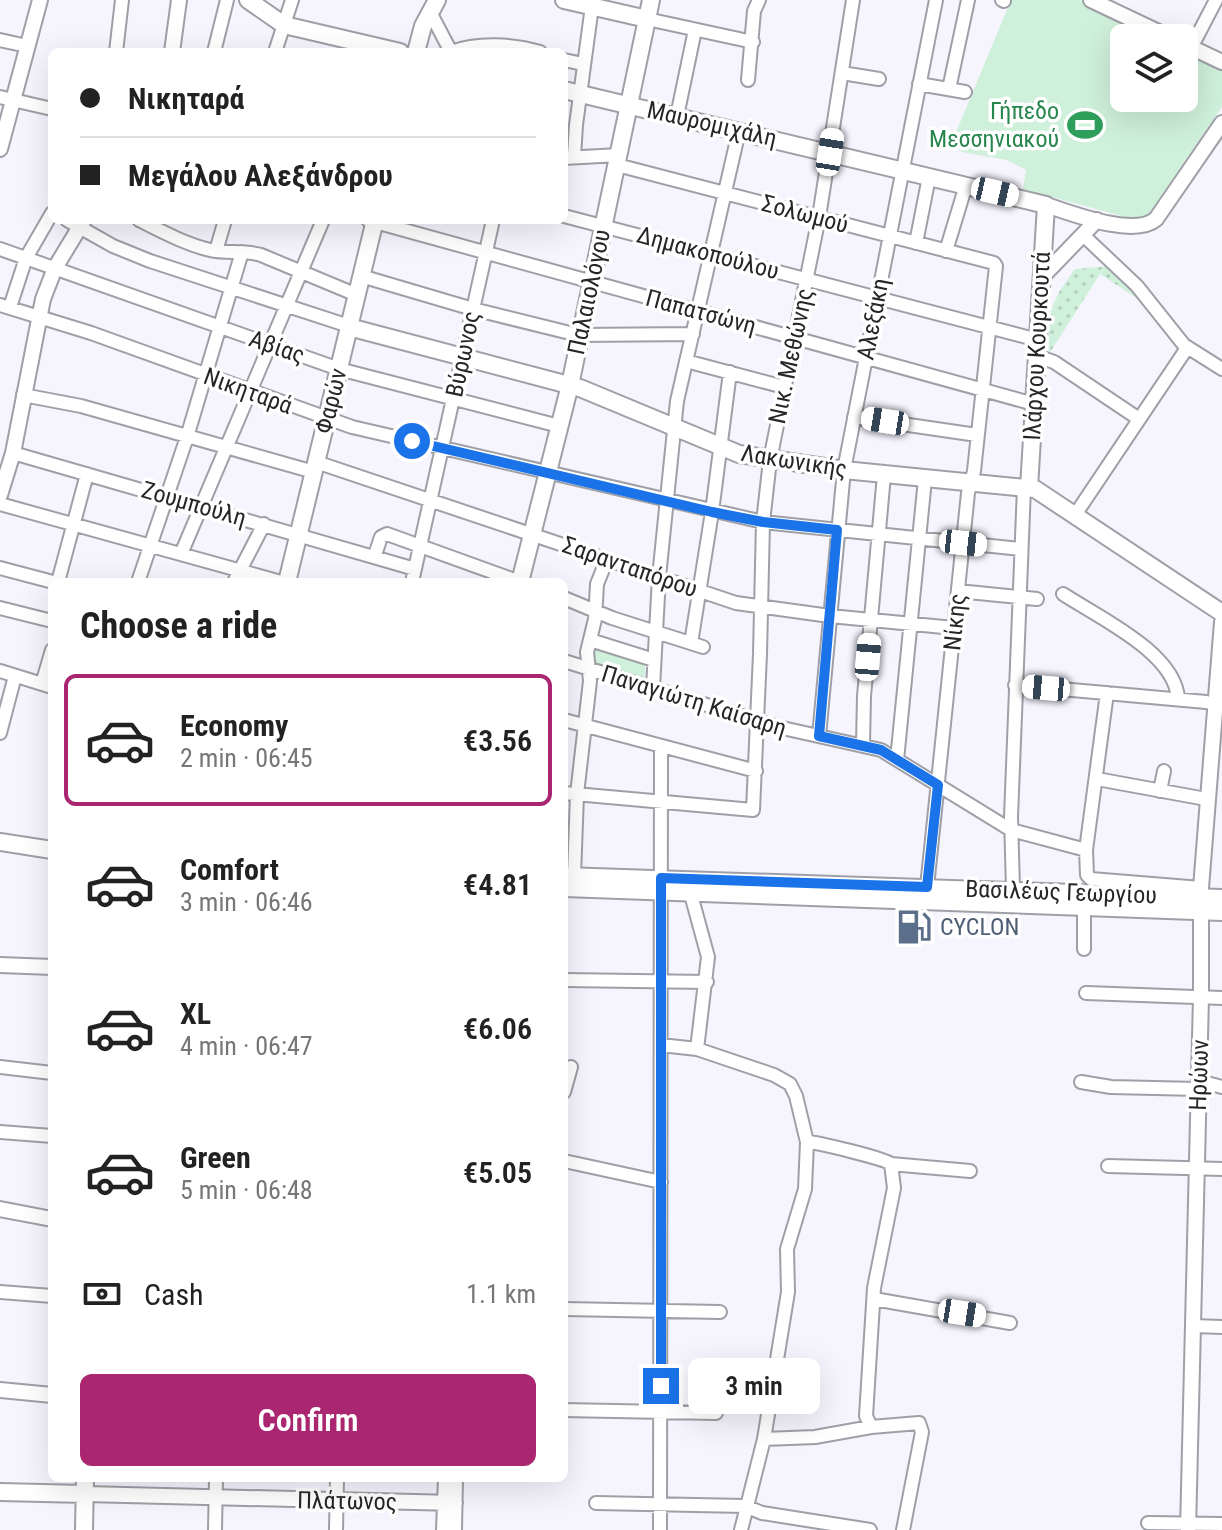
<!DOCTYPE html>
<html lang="en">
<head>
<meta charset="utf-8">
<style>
	:root { --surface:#fff; --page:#f6f6f6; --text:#222; --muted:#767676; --line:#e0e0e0; --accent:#aa2671 }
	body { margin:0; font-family:"Roboto Condensed",sans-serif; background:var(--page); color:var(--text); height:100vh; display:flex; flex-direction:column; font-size:30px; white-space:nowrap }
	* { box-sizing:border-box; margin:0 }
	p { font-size:26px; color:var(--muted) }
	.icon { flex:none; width:44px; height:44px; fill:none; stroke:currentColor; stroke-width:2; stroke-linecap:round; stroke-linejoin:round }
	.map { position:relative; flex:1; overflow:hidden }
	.panel { position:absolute; left:48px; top:578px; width:520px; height:904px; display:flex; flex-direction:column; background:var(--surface); border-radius:12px; box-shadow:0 8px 32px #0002 }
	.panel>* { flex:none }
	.hud { position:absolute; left:48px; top:48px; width:520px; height:176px; border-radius:12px; box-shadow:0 8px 32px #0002; display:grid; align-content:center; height:176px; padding:0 32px; background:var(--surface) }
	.tools { position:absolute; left:1110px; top:24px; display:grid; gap:16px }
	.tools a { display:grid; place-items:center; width:88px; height:88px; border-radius:12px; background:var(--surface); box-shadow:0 8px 32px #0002; font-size:40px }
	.end { position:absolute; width:36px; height:36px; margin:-18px; border:10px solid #1a73e8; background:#fff; box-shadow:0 0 0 4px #fff }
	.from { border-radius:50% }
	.bubble { position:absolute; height:56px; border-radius:12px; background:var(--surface); box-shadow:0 8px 32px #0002; font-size:26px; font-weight:600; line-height:56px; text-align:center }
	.car { position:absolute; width:24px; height:48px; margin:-24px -12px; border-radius:10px; box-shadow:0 0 6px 2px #0007; background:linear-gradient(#fff 24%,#345 0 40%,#fff 0 76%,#345 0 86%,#fff 0) }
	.hud b { display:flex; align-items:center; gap:28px; height:76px; font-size:30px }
	.hud b+b { border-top:2px solid var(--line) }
	.hud i { width:20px; height:20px; background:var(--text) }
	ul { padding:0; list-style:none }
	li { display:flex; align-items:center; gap:24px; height:132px; margin:0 16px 12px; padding:0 16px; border:4px solid transparent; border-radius:12px }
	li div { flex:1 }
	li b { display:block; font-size:30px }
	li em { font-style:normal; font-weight:600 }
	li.active { border-color:var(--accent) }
	li>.icon { width:72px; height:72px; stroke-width:1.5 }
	h2 { padding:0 32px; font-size:36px; line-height:96px }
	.pay { display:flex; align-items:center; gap:20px; height:88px; padding:0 32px; font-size:30px }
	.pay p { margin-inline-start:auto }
	.primary-button { display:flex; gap:16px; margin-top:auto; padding:16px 32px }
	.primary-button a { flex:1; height:92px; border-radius:12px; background:var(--accent); color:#fff; font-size:32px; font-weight:600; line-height:92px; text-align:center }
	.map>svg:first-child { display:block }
</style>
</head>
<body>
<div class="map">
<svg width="1222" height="1530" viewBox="0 0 1222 1530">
	<defs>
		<pattern id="grass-dots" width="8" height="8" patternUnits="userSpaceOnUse" patternTransform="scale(2)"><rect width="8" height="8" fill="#cff0da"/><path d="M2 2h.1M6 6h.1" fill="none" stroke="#b2cebb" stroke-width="1.8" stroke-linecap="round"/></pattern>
		<pattern id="park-tufts" width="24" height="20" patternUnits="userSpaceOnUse" patternTransform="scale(2)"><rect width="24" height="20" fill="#cff0da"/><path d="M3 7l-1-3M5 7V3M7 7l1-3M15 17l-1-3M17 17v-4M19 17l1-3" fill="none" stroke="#b2cebb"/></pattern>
	</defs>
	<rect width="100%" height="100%" fill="#f6f5fe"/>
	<path fill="url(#grass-dots)" d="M1112 266 1152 312 1144 303 1100 274 1049 354C1047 313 1051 301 1075 269Z"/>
	<path fill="url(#park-tufts)" d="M594 646 645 661V679L593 663Z"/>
	<path fill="#cff0da" d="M1011 0H1080L1160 38H1124V98H1184V49L1222 67V107L1148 215 1132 219 1023 189 1026 170 1007 160 962 152 952 142Z"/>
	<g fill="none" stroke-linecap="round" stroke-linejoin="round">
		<g stroke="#9f9fa7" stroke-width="16">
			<path id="minor" d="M1002 0 1004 1
				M430 12 451 52
				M647 19 753 42
				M0 40 27 46
				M1191 48 1216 0
				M116 52 122 0
				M214 52 227 0
				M275 52 292 0
				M451 52C478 42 513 44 540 52
				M564 60 583 64
				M842 73 879 79
				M748 80 754 11 759 0
				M919 84 965 92
				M949 89 968 0
				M0 97 52 109
				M677 116 695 30
				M574 157 576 125 592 6
				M564 158 619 155
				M617 165 994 263 996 266 974 471 968 493 927 887
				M564 216 1038 340
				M67 220 113 246 150 261 349 326
				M139 220C161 231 185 244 210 250 227 254 245 250 261 255L357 295
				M368 220 1034 404
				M1083 235 1137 286 1184 345 1222 369
				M916 243 929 177
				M0 249 339 369 559 426
				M216 251 225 220
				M946 251 966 185
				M361 276 473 309 578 335 693 334
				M0 305 91 333 352 427 763 522 1021 549
				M10 307 26 258 52 213
				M1037 356 1054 362 1139 419
				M686 361 784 387
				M23 395 81 406 314 472
				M854 417 977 435
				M13 453 415 569
				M316 462 736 603 830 616 954 628
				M0 504 281 582
				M1075 515 1187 348
				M181 554 323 220
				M375 555 381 537 387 534 520 582
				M0 568 53 582
				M58 582 87 474
				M138 582 187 437 242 252
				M234 582 264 524
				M412 582 493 220
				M958 591 1037 599
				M1063 594C1098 617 1176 653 1178 699
				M564 598 612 618 703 647
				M0 608 52 621
				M590 640 654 660
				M691 643 712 512 730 372
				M564 661 778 727 881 750 1011 830 1086 850
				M0 671 52 687
				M42 684 52 650
				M1015 685 1206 702 1222 706
				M653 688 659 577 677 401 739 131
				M1107 693 1086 850 1087 875 1091 879 1201 888
				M564 720 756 771
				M0 733 15 676
				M819 736 844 470 936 0
				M863 745 864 696 884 475
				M897 760 925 479
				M1097 779 1206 799
				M1160 791 1164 771
				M564 793 753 810 760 654 763 522 770 460 819 217 853 0
				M574 876 577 794 590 681 587 652 595 619 597 584 607 559
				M1013 890 1011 817 1024 487
				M690 891 708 957 697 1049
				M1084 949V905
				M564 980 707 982
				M1086 993 1222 998
				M661 1045 697 1049 774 1075 790 1084 796 1096 807 1142 805 1189 787 1249 788 1292 764 1439 741 1530
				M0 1067 52 1073
				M1199 1081 1222 1087
				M1081 1082 1111 1087 1198 1089
				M564 1092 571 1067
				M0 1132 52 1136
				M807 1142C817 1142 886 1159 891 1164L894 1188 874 1288 866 1416 871 1427
				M564 1161 661 1182
				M891 1164 970 1171
				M1108 1166 1222 1169
				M0 1292 52 1296
				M874 1299 1010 1323
				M564 1309 720 1312
				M1193 1326 1222 1327
				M564 1410 716 1413
				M764 1439 815 1437 871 1427 919 1423 922 1432 903 1530
				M596 1503 745 1506 762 1513 870 1530
				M1148 1523 1222 1524
				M215 1530 216 1478
				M336 1530 337 1478
				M660 1530 661 746"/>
		</g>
		<g stroke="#9f9fa7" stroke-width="18">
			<path id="tertiary" d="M1091 0 1171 38
				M1184 44 1222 62
				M172 52 179 0
				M0 149 40 0
				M1046 205C1071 213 1134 238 1156 219L1222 123
				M1041 278 1097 220
				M0 495 13 453 43 299 55 268 84 220
				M0 965 52 967
				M0 1209 52 1219
				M0 1390 52 1395
				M85 1494 455 1503
				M444 1530 446 1478
				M454 1530 455 1478
				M1188 1530 1201 997V888L1222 622"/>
		</g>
		<g stroke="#9f9fa7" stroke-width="20">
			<path id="secondary" d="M248 0 284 25 400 52
				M564 0 647 19
				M416 52 423 26 437 0
				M564 90 1046 205 1029 488
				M349 327 580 388 739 454 844 470 1035 489 1222 613
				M287 582 375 220
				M520 582 570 385 651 0
				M0 842 52 850
				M564 876 1222 898
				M564 888 1222 912
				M0 1492 85 1494
				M84 1530 85 1478"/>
		</g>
		<use href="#minor" stroke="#fff" stroke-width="12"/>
		<use href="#tertiary" stroke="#fff" stroke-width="14"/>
		<use href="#secondary" stroke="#fff" stroke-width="16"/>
	</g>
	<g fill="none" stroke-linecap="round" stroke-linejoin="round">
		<path stroke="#1a73e8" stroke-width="10" d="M412 441 712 512 763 522 837 530 819 736 881 750 938 785 927 887 661 878V1386"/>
	</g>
	<defs>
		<g id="stadium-bare" transform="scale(2.76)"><path d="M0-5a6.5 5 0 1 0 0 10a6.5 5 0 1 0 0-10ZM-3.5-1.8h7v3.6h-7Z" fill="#2e9e5b" stroke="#fff" stroke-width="2.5" paint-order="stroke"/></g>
		<g id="fuel-bare" transform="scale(2.76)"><path d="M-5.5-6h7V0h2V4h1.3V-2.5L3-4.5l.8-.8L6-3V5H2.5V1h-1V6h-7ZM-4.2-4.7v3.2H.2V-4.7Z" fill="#5c6f8a" stroke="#fff" stroke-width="2.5" paint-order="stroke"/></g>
	</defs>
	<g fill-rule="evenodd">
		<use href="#stadium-bare" x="1085" y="125"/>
		<use href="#fuel-bare" x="914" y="927"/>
	</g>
	<g text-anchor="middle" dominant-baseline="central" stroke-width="7" stroke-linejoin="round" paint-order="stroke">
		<g font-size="24" fill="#27864d" stroke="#fff" text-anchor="end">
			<text x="1059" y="111">Γήπεδο<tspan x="1059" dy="28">Μεσσηνιακού</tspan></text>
		</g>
		<g font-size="24" fill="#262629" stroke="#fff">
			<text transform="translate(712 124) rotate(13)">Μαυρομιχάλη</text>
			<text transform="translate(805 214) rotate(15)">Σολωμού</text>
			<text transform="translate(708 253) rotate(15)">Δημακοπούλου</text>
			<text transform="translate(589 292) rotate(-78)">Παλαιολόγου</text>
			<text transform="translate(701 312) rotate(15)">Παπατσώνη</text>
			<text transform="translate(873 319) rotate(-79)">Αλεξάκη</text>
			<text transform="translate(1037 346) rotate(-87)">Ιλάρχου Κουρκουτά</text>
			<text transform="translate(277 347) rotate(19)">Αβίας</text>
			<text transform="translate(463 354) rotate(-78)">Βύρωνος</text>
			<text transform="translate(791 356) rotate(-78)">Νικ. Μεθώνης</text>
			<text transform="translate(248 391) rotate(20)">Νικηταρά</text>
			<text transform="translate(331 401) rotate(-76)">Φαρών</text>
			<text transform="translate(794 461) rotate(9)">Λακωνικής</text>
			<text transform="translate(194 504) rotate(16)">Ζουμπούλη</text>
			<text transform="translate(630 567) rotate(19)">Σαρανταπόρου</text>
			<text transform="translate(955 622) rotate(-84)">Νίκης</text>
			<text transform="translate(694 701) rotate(17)">Παναγιώτη Καίσαρη</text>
			<text transform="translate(1061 892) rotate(2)">Βασιλέως Γεωργίου</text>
			<text transform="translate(1199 1075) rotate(-88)">Ηρώων</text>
			<text transform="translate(347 1501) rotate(1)">Πλάτωνος</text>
		</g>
		<g font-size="24" fill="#4e5e75" stroke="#fff" text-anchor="start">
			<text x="940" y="927">CYCLON</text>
		</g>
	</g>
</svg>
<div class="tools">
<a><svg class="icon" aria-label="layers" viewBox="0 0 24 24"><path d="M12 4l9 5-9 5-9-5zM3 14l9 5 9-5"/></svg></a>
</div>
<i class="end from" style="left:412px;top:441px"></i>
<i class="end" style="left:661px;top:1386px"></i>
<div class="bubble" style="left:688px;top:1358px;width:132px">3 min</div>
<i class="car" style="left:830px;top:152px;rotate:9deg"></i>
<i class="car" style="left:995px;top:192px;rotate:103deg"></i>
<i class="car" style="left:885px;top:421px;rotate:279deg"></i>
<i class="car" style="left:963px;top:543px;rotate:96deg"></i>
<i class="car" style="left:868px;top:657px;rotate:5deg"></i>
<i class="car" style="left:1046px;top:688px;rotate:275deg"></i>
<i class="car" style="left:962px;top:1313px;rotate:99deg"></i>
<div class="hud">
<b><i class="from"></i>Νικηταρά</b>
<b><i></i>Μεγάλου Αλεξάνδρου</b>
</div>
<section class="panel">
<h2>Choose a ride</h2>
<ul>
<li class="active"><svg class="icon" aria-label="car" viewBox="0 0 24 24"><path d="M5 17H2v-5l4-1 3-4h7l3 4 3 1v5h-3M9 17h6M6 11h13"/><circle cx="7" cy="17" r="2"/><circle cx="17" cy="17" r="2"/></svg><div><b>Economy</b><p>2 min · 06:45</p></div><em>€3.56</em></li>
<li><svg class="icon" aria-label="car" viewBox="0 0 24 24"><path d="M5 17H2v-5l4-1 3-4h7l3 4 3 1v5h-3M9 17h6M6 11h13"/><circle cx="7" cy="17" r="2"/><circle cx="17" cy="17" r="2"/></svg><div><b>Comfort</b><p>3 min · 06:46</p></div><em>€4.81</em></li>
<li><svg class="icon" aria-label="car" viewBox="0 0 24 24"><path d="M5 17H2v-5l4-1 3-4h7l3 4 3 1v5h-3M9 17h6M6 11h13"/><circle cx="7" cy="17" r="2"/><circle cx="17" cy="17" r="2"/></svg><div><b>XL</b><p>4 min · 06:47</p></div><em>€6.06</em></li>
<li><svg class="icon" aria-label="car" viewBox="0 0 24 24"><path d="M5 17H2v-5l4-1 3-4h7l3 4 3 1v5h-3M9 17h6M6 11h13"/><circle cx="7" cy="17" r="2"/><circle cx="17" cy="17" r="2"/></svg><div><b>Green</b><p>5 min · 06:48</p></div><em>€5.05</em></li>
</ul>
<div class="pay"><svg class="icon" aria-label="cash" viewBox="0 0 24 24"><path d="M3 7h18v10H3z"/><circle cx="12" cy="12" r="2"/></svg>Cash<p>1.1 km</p></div>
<div class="primary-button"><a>Confirm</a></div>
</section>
</div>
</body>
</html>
